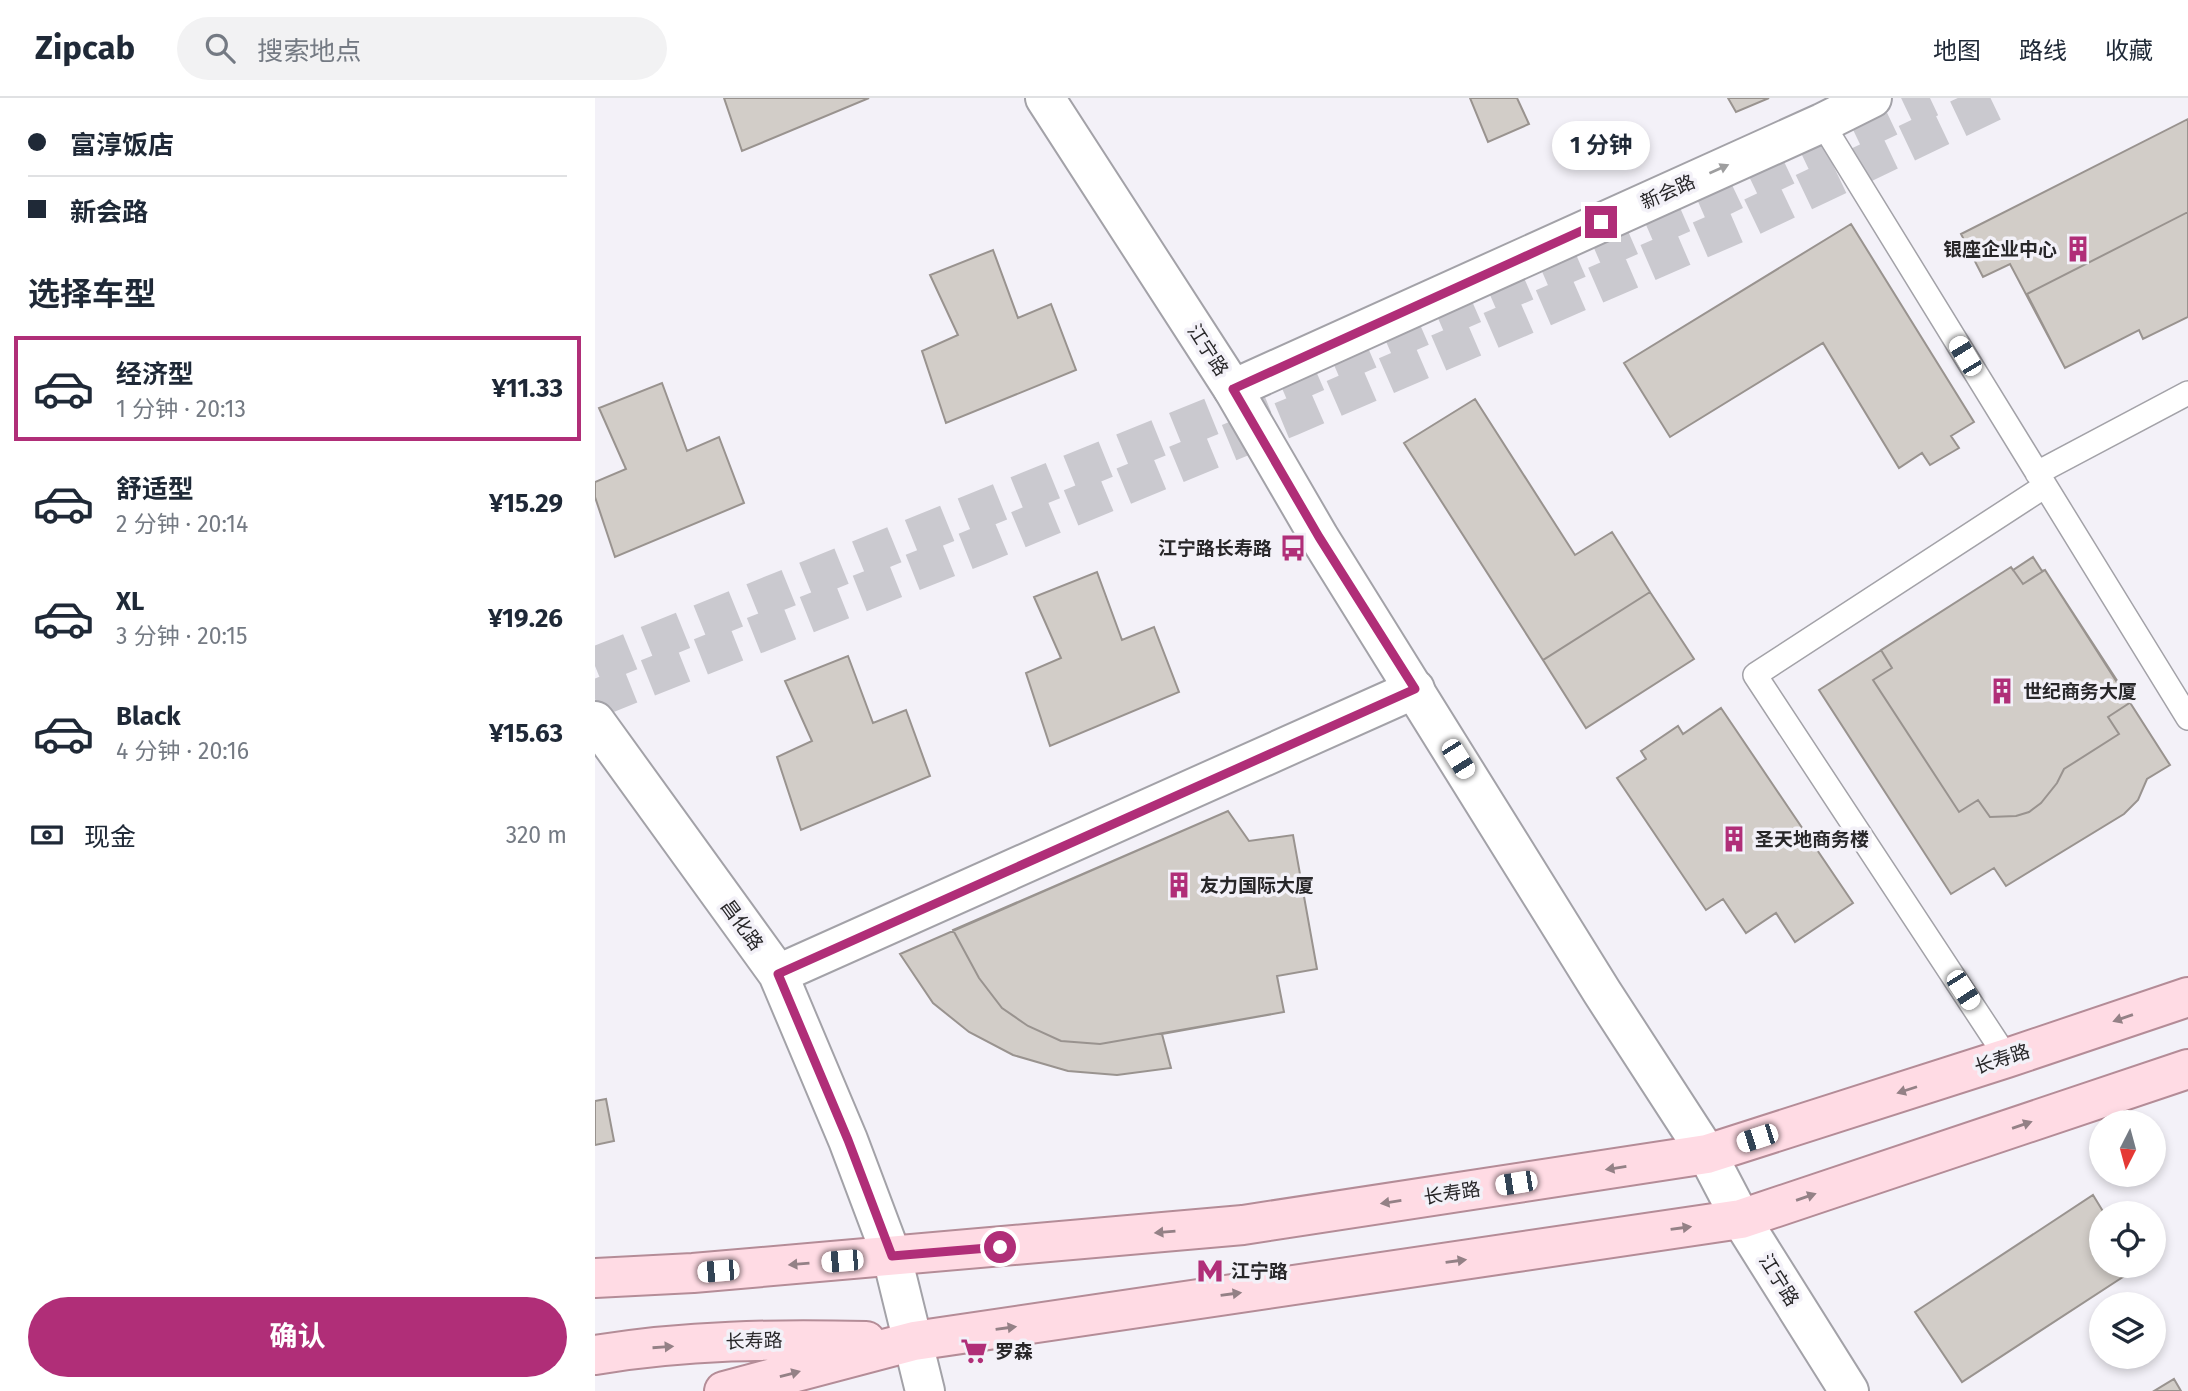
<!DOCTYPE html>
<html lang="zh">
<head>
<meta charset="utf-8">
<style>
	:root { --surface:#fff; --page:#f2f2f3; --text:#1f2937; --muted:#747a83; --line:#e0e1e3; --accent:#b02e78 }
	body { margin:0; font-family:"Fira Sans","Noto Sans SC",sans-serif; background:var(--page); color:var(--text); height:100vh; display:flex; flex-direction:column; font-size:26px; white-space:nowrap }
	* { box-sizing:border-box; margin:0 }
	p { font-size:23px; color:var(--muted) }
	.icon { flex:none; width:38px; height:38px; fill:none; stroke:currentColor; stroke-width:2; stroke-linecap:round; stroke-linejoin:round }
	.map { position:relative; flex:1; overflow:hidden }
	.side { display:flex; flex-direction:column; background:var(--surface); width:595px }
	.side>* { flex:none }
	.guide { display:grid; align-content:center; height:154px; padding:0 28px; background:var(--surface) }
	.needle { width:46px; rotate:186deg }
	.tools { position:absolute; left:1494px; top:1012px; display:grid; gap:14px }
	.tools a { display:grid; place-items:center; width:77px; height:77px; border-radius:50%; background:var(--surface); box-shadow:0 4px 10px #0003; font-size:35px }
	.end { position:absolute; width:32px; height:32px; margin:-16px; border:9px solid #b02e78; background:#fff; box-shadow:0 0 0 4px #fff }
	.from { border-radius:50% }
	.bubble { position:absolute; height:49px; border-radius:24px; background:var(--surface); box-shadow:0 4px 10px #0003; font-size:23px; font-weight:700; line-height:49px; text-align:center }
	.car { position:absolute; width:21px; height:42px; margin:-21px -10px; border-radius:9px; box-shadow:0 0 5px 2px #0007; background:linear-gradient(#fff 24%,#345 0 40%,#fff 0 76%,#345 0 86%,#fff 0) }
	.guide b { display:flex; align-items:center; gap:24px; height:66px; font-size:26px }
	.guide b+b { border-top:2px solid var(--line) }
	.guide i { width:18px; height:18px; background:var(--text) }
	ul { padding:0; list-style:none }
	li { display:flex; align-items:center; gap:21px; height:105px; margin:0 14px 10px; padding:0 14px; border:4px solid transparent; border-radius:0px }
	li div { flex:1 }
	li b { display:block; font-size:26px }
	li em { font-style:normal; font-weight:700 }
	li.on { border-color:var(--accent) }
	li>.icon { width:63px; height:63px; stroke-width:1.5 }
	h2 { padding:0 28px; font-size:32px; line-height:84px }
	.pay { display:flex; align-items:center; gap:18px; height:77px; padding:0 28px; font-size:26px }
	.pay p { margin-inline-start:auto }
	.button { display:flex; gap:14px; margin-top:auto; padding:14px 28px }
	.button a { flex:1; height:80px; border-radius:42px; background:var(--accent); color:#fff; font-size:28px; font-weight:700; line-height:80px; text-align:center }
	header { display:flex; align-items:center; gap:42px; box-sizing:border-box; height:98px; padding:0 35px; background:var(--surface); border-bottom:2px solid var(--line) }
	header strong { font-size:33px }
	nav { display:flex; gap:38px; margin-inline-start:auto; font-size:24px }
	.search { width:490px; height:63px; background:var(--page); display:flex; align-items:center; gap:18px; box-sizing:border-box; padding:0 24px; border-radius:38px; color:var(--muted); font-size:26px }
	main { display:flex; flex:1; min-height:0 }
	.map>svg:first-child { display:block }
</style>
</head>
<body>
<header>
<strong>Zipcab</strong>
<div class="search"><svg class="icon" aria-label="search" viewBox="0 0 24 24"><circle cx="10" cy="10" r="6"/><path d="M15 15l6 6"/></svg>搜索地点</div>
<nav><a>地图</a><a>路线</a><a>收藏</a></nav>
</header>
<main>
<section class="side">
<div class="guide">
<b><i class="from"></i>富淳饭店</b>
<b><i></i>新会路</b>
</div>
<h2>选择车型</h2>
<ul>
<li class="on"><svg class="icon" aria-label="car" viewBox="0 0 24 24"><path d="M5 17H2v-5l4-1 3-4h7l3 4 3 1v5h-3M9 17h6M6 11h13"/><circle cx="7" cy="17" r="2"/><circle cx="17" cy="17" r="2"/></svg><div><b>经济型</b><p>1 分钟 · 20:13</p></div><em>¥11.33</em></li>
<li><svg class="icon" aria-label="car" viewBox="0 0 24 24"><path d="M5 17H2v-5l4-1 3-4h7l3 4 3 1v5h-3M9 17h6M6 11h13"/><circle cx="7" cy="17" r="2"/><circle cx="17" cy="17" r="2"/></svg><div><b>舒适型</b><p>2 分钟 · 20:14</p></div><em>¥15.29</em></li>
<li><svg class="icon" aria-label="car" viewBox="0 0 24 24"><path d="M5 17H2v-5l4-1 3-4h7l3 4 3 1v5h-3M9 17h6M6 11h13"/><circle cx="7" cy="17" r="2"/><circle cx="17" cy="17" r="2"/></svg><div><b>XL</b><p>3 分钟 · 20:15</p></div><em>¥19.26</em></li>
<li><svg class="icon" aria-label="car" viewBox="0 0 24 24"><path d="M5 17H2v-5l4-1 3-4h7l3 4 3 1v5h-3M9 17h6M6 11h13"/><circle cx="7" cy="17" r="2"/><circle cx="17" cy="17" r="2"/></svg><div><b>Black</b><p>4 分钟 · 20:16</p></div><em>¥15.63</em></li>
</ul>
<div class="pay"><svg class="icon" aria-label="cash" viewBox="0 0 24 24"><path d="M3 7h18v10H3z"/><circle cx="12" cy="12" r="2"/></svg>现金<p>320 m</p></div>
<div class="button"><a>确认</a></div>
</section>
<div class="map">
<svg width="1593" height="1293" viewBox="0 0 1593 1293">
	<rect width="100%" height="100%" fill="#f3f1f8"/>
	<path fill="#d2cdc8" stroke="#99938f" stroke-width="2" d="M129 0H274L147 53Z
		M875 0H922L934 26 893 44Z
		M1133 0H1174L1141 14Z
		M1593 21V219L1548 241 1544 232 1470 270 1415 166 1388 179 1366 136Z
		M1593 114V219L1548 241 1544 232 1470 270 1432 196Z
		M1256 126 1379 324 1356 338 1364 350 1335 367 1327 355 1304 370 1228 245 1075 339 1029 265Z
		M398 152 423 220 456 206 481 272 351 325 327 253 363 237 335 177Z
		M67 285 92 353 124 339 149 405 20 459 0 399V384L31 371 4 310Z
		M880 301 980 457 1017 434 1055 494 948 562 809 345Z
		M1438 459 1447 473 1450 472 1575 667 1552 681 1543 702 1529 716 1411 788 1399 770 1356 796 1224 592 1416 469 1418 472Z
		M1416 469 1428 486 1450 472 1536 604 1513 619 1524 636 1469 671 1462 685 1446 705 1434 714 1421 718 1395 719 1383 702 1364 714 1278 582 1297 570 1286 552Z
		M502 474 527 542 559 529 584 594 455 648 431 575 466 560 439 499Z
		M1055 494 1099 561 991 630 948 562Z
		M253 558 278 625 311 612 335 678 206 732 182 659 217 643 190 583Z
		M1126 610 1258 805 1200 844 1181 815 1151 835 1128 801 1111 812 1022 680 1051 661 1046 653 1083 628 1088 636Z
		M633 713 654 743 698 737 722 871 682 878 689 914 505 946 466 943 433 928 407 910 384 880 358 832Z
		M633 713 654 743 698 737 722 871 682 878 689 914 567 936 576 970 522 977 473 973 418 957 374 934 338 905 305 856Z
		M11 1001 19 1043 0 1047V1003Z
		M1498 1097 1509 1115H1507V1167H1529L1534 1175 1367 1284 1320 1214Z
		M1579 1281 1586 1293H1559Z"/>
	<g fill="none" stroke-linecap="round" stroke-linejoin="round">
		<path stroke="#cac9cf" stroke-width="38" stroke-dasharray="38 19" stroke-linecap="butt" d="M0 568 684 291 1129 98 1335 0
			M0 601 384 448 696 319 1142 126 1407 0"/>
		<g stroke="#a3a2a8" stroke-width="26">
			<path id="lane" d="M1227 25 1593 620
				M1442 375 1593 295
				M1412 960 1160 577 1450 388"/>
		</g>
		<g stroke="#a3a2a8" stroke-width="42">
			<path id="street" d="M638 291 1227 25 1277 0
				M0 623 183 876 253 1042 297 1159 330 1293
				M183 876 820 591"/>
		</g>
		<g stroke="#a3a2a8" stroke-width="42">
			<path id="secondary" d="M450 0 638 291 724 439 1007 894 1112 1056 1146 1121 1254 1293"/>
		</g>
		<g stroke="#b48c97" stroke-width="42">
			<path id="primary" d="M0 1180 98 1175 648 1127 1112 1056 1412 960 1593 899
				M0 1257C90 1242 181 1241 271 1243
				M129 1293 319 1243 1146 1121 1593 971"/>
		</g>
		<use href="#lane" stroke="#fff" stroke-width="23"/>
		<use href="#street" stroke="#fff" stroke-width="38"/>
		<use href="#secondary" stroke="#fff" stroke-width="38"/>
		<use href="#primary" stroke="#ffdbe4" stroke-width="38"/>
	</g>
	<defs><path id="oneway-solid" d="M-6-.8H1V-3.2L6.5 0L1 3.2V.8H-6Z" transform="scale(1.75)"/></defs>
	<use fill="#9e9e9f" href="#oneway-solid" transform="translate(1124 71) rotate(-24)"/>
	<g fill="#948186">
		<use href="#oneway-solid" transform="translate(1528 920) rotate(161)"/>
		<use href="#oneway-solid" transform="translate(1312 992) rotate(162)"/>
		<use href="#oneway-solid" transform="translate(1427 1027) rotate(-19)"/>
		<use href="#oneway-solid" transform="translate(1021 1070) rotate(171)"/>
		<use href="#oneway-solid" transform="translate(1211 1099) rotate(-19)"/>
		<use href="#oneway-solid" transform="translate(796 1104) rotate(171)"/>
		<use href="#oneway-solid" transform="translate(1086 1130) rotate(-8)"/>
		<use href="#oneway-solid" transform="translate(570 1134) rotate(175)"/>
		<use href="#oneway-solid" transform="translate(861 1163) rotate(-8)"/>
		<use href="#oneway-solid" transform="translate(204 1166) rotate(175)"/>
		<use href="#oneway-solid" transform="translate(636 1196) rotate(-8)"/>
		<use href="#oneway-solid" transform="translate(411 1230) rotate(-8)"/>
		<use href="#oneway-solid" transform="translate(68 1249) rotate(-4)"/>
		<use href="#oneway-solid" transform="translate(195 1276) rotate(-15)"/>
	</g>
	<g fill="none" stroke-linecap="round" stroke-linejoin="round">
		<path stroke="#b02e78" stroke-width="9" d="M405 1149 297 1158 253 1042 183 876 820 591 724 439 638 291 1006 124"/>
	</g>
	<defs>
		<g id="building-bare" transform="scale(2.1)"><path d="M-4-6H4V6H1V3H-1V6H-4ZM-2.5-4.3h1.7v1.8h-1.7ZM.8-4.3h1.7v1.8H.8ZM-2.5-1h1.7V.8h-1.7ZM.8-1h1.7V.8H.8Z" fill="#b02e78" stroke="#f3f1f8" stroke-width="2.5" paint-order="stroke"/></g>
		<g id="bus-bare" transform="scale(2.1)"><path d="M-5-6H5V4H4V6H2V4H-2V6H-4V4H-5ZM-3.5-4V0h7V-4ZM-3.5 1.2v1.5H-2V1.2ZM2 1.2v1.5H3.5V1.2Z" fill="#b02e78" stroke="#f3f1f8" stroke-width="2.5" paint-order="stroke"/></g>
		<g id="metro-bare" transform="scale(2.1)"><path d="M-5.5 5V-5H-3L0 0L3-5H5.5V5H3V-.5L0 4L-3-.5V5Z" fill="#b02e78" stroke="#f3f1f8" stroke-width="2.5" paint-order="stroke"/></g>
		<g id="supermarket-bare" transform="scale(2.1)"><path d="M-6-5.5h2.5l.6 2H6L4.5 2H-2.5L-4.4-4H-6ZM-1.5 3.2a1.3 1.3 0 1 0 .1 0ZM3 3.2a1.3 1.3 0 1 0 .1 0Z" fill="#b02e78" stroke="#f3f1f8" stroke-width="2.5" paint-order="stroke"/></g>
	</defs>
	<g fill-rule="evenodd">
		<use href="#building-bare" x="1483" y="151"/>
		<use href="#bus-bare" x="698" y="450"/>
		<use href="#building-bare" x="1407" y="593"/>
		<use href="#building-bare" x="1139" y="741"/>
		<use href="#building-bare" x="584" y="787"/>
		<use href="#metro-bare" x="615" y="1173"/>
		<use href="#supermarket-bare" x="379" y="1253"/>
	</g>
	<g text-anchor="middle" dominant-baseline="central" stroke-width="7" stroke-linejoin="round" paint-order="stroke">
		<g font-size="19" fill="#282729" stroke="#f3f1f8">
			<text transform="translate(1073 94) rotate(-24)">新会路</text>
			<text transform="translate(613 252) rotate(57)">江宁路</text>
			<text transform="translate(147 827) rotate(54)">昌化路</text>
			<text transform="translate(1407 961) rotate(-18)">长寿路</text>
			<text transform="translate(857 1095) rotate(-9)">长寿路</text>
			<text transform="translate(1184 1182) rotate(58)">江宁路</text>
			<text transform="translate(159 1243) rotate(-2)">长寿路</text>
		</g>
		<g font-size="19" font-weight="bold" fill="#282729" stroke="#f3f1f8" text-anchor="start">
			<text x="1462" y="151" text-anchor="end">银座企业中心</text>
			<text x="677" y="450" text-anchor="end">江宁路长寿路</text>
			<text x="1428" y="593">世纪商务大厦</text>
			<text x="1160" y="741">圣天地商务楼</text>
			<text x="605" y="787">友力国际大厦</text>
			<text x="636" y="1173">江宁路</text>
			<text x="400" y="1253">罗森</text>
		</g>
	</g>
</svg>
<div class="tools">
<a><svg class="needle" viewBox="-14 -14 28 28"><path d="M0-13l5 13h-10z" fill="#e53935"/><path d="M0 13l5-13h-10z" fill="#747a83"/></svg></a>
<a><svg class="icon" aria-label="locate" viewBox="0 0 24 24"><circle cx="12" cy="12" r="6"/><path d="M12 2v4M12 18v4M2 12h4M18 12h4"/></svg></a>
<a><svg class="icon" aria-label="layers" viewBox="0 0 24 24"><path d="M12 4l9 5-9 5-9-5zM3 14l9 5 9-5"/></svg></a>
</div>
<i class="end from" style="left:405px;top:1149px"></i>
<i class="end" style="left:1006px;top:124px"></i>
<div class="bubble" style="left:957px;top:23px;width:98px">1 分钟</div>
<i class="car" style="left:1370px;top:258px;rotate:329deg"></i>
<i class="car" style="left:863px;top:661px;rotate:148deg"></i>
<i class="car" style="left:1368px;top:892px;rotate:147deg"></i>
<i class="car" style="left:1162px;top:1040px;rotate:252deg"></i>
<i class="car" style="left:921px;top:1085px;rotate:261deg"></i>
<i class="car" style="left:247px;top:1163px;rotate:265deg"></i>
<i class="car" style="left:123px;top:1173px;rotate:265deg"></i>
</div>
</main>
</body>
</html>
